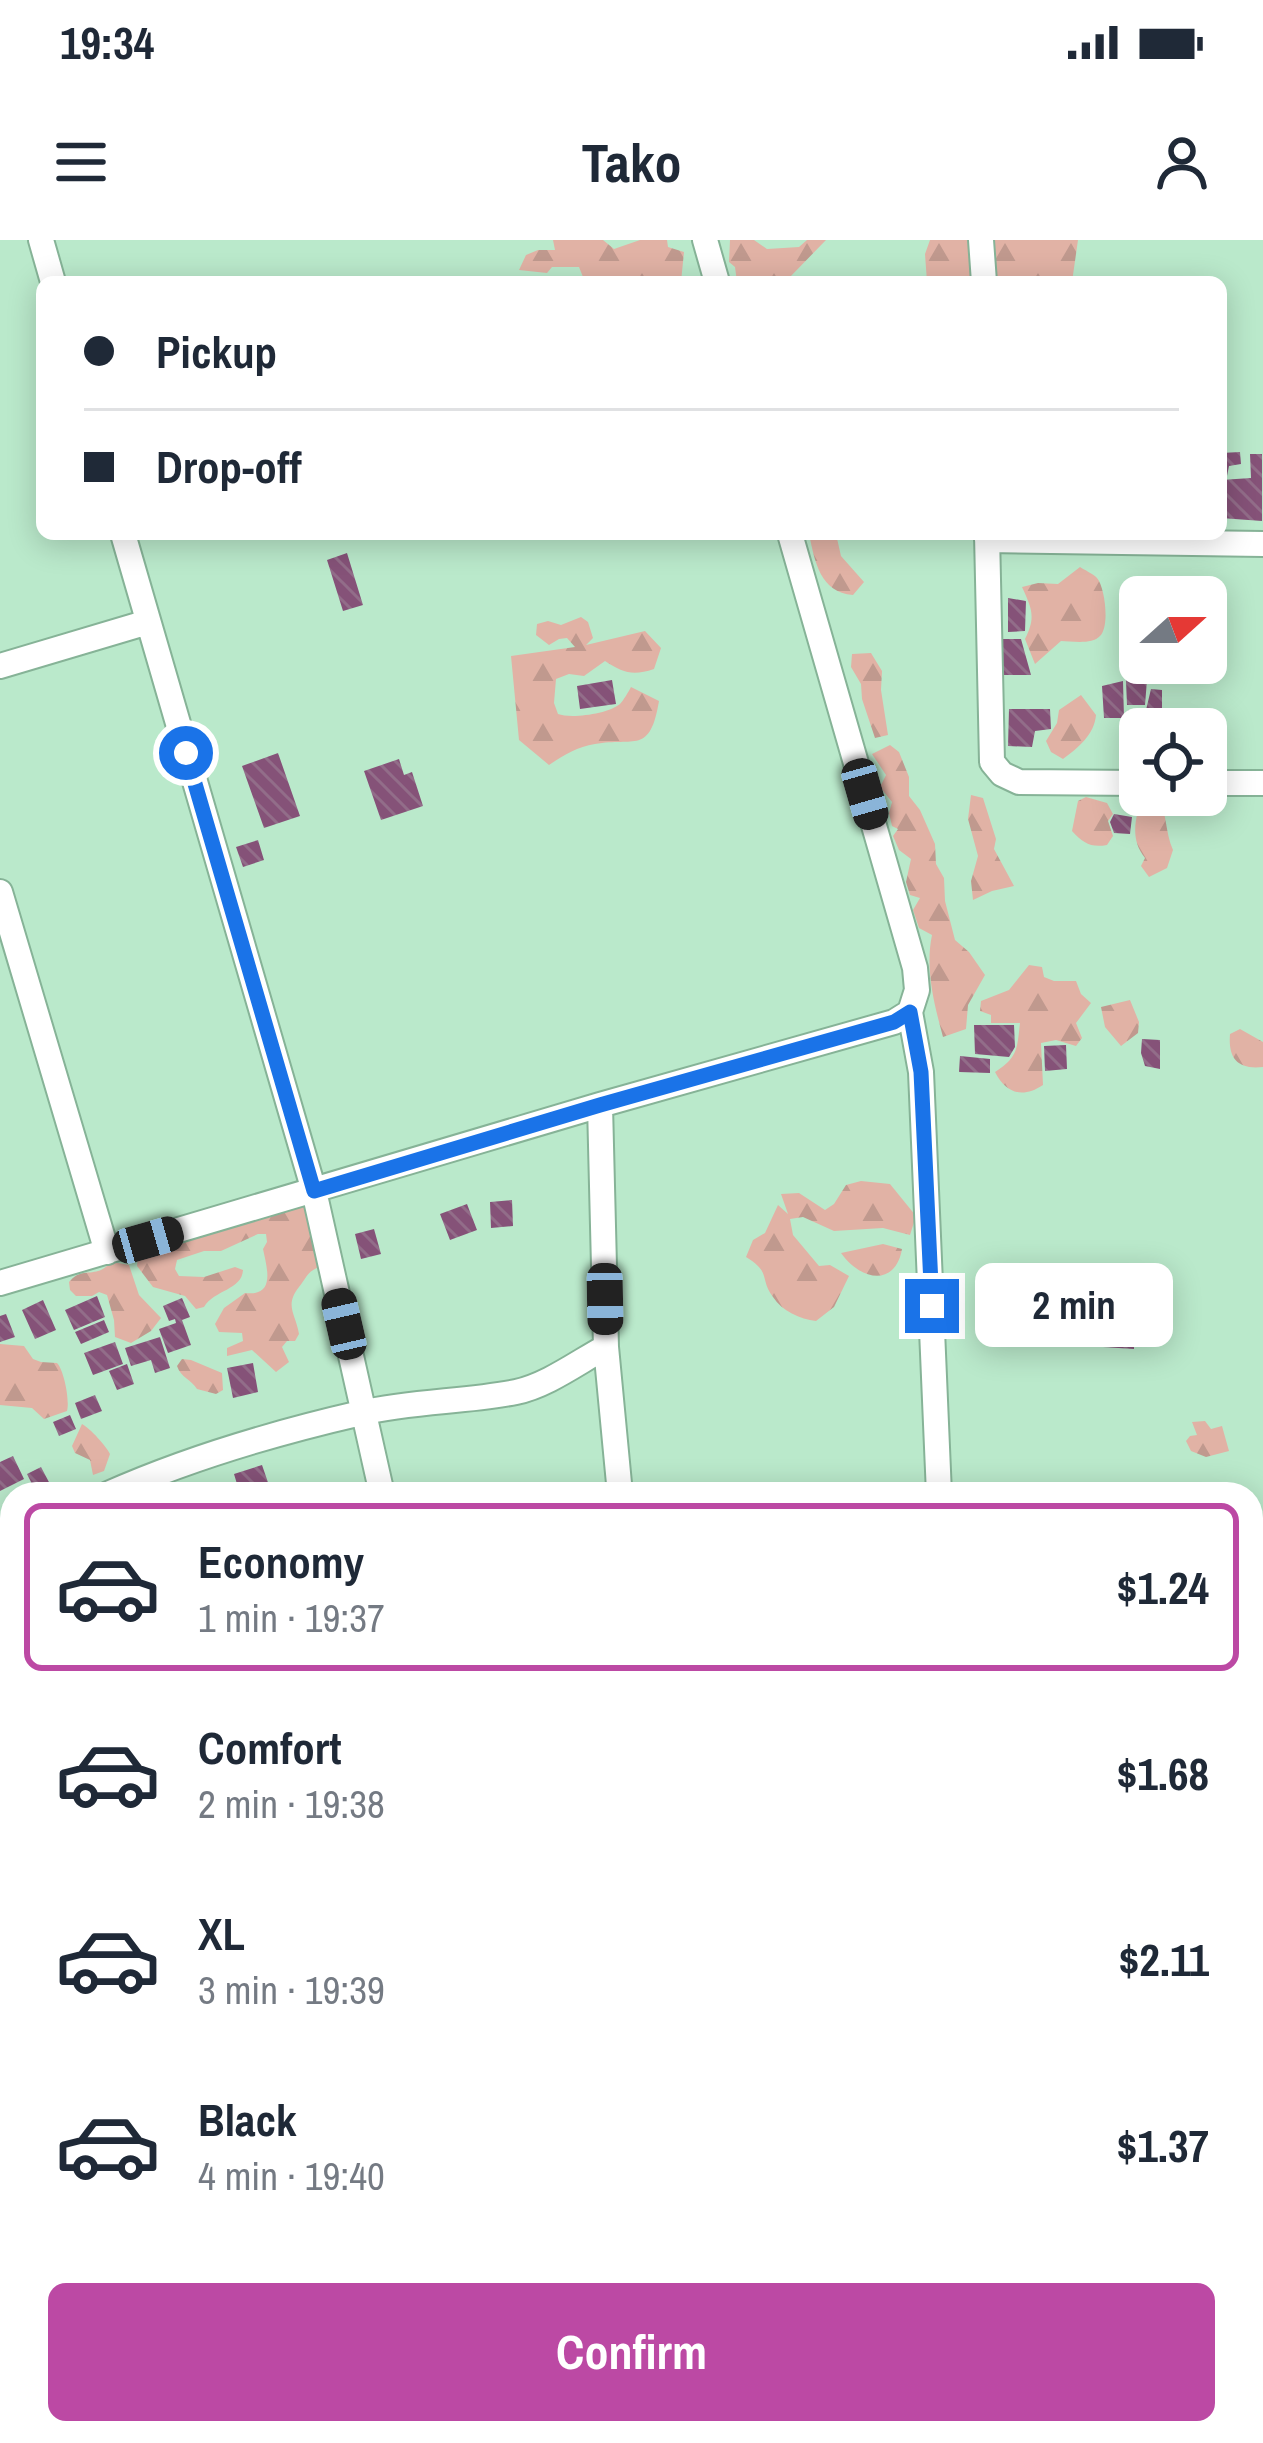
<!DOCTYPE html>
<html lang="en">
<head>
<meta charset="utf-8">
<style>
	:root { --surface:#fff; --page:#f6f6f7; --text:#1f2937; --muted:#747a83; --line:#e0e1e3; --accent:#bc49a4 }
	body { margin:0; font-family:"Archivo Narrow",sans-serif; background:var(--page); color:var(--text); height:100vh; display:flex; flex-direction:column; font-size:45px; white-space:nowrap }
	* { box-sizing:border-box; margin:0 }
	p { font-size:39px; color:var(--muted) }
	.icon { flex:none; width:66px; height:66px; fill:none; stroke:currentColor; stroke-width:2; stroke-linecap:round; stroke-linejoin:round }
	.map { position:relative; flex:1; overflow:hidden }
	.panel { position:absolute; left:0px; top:1242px; width:1263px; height:963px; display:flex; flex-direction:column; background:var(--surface); border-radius:36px 36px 0 0; box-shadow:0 6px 30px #0003 }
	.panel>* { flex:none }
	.guide { position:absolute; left:36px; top:36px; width:1191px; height:264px; border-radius:18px; box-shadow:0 6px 30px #0003; display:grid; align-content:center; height:264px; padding:0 48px; background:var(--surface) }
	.needle { width:78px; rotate:69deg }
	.buttons { position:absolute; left:1119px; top:336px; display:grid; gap:24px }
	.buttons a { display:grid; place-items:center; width:108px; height:108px; border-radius:18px; background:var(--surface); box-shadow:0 6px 30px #0003; font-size:60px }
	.end { position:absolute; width:54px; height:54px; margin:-27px; border:15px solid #1a73e8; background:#fff; box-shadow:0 0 0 6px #fff }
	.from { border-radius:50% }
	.bubble { position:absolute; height:84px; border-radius:18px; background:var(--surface); box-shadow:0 6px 30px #0003; font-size:39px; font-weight:700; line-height:84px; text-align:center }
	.car { position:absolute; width:36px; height:72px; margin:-36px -18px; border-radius:15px; box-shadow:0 0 9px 3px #0007; background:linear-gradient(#222 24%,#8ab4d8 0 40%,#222 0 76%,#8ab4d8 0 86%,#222 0) }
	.guide b { display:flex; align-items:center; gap:42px; height:114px; font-size:45px }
	.guide b+b { border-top:3px solid var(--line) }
	.guide i { width:30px; height:30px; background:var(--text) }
	ul { padding:21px 0 0; list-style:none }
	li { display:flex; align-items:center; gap:36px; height:168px; margin:0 24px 18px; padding:0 24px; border:6px solid transparent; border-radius:18px }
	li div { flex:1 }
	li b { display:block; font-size:45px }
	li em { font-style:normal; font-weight:700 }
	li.on { border-color:var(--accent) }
	li>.icon { width:108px; height:108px; stroke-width:1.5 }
	.action { display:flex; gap:24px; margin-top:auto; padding:24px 48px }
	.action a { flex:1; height:138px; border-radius:18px; background:var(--accent); color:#fff; font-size:48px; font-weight:700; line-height:138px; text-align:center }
	.status { display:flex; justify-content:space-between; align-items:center; height:84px; padding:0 60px; background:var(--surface); direction:ltr }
	.status svg { height:33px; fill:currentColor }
	header { display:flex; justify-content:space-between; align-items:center; height:156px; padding:0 48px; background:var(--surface); font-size:54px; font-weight:700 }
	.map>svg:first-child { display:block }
</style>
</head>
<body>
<div class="status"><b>19:34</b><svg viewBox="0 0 49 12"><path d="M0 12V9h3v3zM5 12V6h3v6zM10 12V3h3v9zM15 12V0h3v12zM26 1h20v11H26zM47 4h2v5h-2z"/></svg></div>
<header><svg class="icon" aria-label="menu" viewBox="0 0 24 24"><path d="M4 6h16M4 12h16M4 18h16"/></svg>Tako<svg class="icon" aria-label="person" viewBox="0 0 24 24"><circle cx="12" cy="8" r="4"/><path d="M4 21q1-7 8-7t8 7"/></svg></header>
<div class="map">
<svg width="1263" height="2203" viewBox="0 0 1263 2203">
	<defs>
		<pattern id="forest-firs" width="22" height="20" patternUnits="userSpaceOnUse" patternTransform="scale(3)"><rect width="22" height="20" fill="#e1b2a5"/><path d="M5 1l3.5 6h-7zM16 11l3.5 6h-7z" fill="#c0998e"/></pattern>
		<pattern id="building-back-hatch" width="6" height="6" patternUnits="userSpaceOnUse" patternTransform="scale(3)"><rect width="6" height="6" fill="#855278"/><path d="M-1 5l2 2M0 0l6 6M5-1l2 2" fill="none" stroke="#926d89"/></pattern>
	</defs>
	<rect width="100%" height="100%" fill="#bae9cb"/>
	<path fill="url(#forest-firs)" d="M553 0H603L614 9 640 0H667L668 7 684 12 681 42H663L662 38 639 42H575L583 37 579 27H552L547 33 519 30 526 15 538 10H555Z
		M730 0H754L767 9 799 7 807 0H826L790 37 791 42H737L735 27 729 22Z
		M930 0H1078L1072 42H927L925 14Z
		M809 294H836L841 316 864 342 853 355C820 352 815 322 809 294Z
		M1080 327C1083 329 1095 335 1097 338 1105 347 1110 387 1100 396 1092 405 1071 401 1061 401L1035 424 1025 399C1036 377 1032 369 1022 347L1038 343 1058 344Z
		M581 377 588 382 593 398 586 405 645 391 661 408 654 429C633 436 623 433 605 421L584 436 569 434 556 439 554 463 558 474C571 479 608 474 620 464 623 461 629 451 631 447L659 461C650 515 635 497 595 504 577 507 564 515 549 525L519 500 511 416 575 407 567 398 559 399 549 405 536 395 537 384 548 381 561 385Z
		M871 413 882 431 881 450 888 495 875 498 862 459 861 444 851 427 852 414Z
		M1081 455 1096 475C1094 495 1079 507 1063 519L1051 512 1046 501 1057 483 1059 470Z
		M890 505 899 512 909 537V556L920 570 935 604 936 624 944 638 945 661 955 700 969 712 985 735 968 765 966 789 943 797C934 764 925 728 932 695L919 688 913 670 920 658 910 655 906 642 911 619 899 610 893 596 898 589 892 586 889 573 892 562 880 547 886 535 872 514Z
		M971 555 983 558 996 599 994 609 1014 646 992 651 973 660 971 641 978 616 968 579Z
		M1142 555H1158C1167 572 1165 592 1173 610L1167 628 1149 637 1141 626 1145 618C1129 598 1136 578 1142 555Z
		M1086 557 1107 563 1113 574 1108 581 1113 596 1107 605C1091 608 1083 603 1072 591L1078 561Z
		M1029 725 1042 727 1044 737 1054 741H1076L1081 754 1091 763 1076 783 1082 798 1076 806 1056 800 1041 803 1043 845C1022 859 1006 853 995 832 1018 817 1017 809 1020 783H991V775L980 771 981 761 1009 750Z
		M1130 760 1139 782 1138 793 1121 806 1105 787 1101 767Z
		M1240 789 1263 802V827C1237 830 1228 818 1230 794Z
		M861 941 890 944 916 976 910 995 883 988 834 991 803 977 790 979 793 995 819 1026 830 1025 849 1036 834 1067 816 1081C800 1079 782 1071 773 1057 759 1038 772 1033 746 1017L753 1000 765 993 778 965 788 974 781 954 799 953 825 970 834 964 846 945Z
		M302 964 309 969 319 1027C307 1032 307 1037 299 1047 284 1066 296 1074 299 1094L295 1101H287L282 1107 289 1122 276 1132 252 1110 227 1116V1108L243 1101 242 1093 219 1092 215 1084 224 1068 245 1053C276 1057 267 1028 263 1009L267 1002 266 994H258L221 1011H204L177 1020 175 1029 179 1036 204 1037 235 1027 243 1030C242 1050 214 1050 204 1067L196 1069 185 1056 153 1047 137 1026 138 1017 144 1011Z
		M883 1004 902 1009C895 1048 860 1040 841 1013Z
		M113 1022 129 1025 139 1055 161 1078 151 1091 131 1103 115 1097 114 1080 107 1055 99 1052 92 1056H76L70 1050 69 1042C80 1029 88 1035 101 1030 105 1028 109 1024 113 1022Z
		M0 1104 24 1106 33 1119 41 1122 57 1123C64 1130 70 1161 67 1171L44 1179 32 1168 0 1165Z
		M182 1119 191 1120 222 1133 223 1150 216 1154 197 1149C191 1139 181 1138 177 1126Z
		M1205 1181 1211 1189 1222 1186 1229 1211 1206 1217 1191 1211 1186 1201 1190 1196 1197 1195 1192 1182Z
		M82 1184C90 1188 107 1207 110 1214L104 1231 93 1235 90 1220 75 1213 72 1206Z
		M1034 2193H1129L1131 2203H1004L1009 2198 1023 2201Z"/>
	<path fill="url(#building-back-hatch)" d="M1240 212 1241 224 1229 226 1227 236H1221V213Z
		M1250 214H1262V281L1221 278V240L1251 238Z
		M347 313 363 365 343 371 327 320Z
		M1008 358 1026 361 1025 391 1008 392Z
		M1140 358V406H1123L1121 359Z
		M1000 399H1021L1031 435H999Z
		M1140 416V423H1165L1167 438 1147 440 1145 465H1127L1125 417Z
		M612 440 616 464 580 469 577 446Z
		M1123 441 1124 478H1104L1102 446Z
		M1151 449 1162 450V489H1140V504L1125 505 1128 470H1146Z
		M1009 469H1050L1051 489 1035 491 1032 507 1008 506Z
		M278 513 300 576 264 588 242 526Z
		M399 519 404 535 412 532 423 566 381 580 364 531Z
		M1114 574 1132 577 1130 594 1114 593 1110 582Z
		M258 600 264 620 243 627 236 607Z
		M974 785H1014L1015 807 1009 817 975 814Z
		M1142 799 1160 800V829L1145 826 1141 813Z
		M1066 805 1067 829 1045 831 1044 806Z
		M960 816 990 819V833L959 832Z
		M512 960 513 986 491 988 490 962Z
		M467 964 477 990 450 1000 440 974Z
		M374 989 381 1014 361 1019 355 994Z
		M97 1056 105 1077 74 1090 65 1070Z
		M182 1058 190 1077 182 1080 191 1105 168 1113 159 1089 176 1083 175 1079 169 1081 163 1066Z
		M1104 1059H1128L1129 1079 1138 1081 1139 1093H1134V1109L1103 1107Z
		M43 1060 56 1090 35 1099 22 1070Z
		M6 1074 15 1097 0 1102V1076Z
		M104 1080 109 1092 81 1104 75 1092Z
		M160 1097 170 1128 155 1133 151 1120 131 1126 125 1108Z
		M115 1102 123 1124 93 1135 84 1113Z
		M253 1123 258 1152 233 1158 227 1128Z
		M127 1124 134 1144 117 1150 109 1131Z
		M95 1155 102 1171 81 1179 75 1163Z
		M70 1175 76 1189 59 1196 53 1182Z
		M13 1216 24 1239 0 1251V1222Z
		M262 1225 272 1254H240L234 1234Z
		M41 1227 51 1246 37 1254 27 1234Z
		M385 2193H423L431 2203H391Z
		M484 2193H540L546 2203H491Z
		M545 2193H593V2194L562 2203H548Z
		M1134 2193H1233L1234 2203H1134Z"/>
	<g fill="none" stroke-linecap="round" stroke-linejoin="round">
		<g stroke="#86b397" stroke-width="28">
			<path id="minor" d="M41 0 53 42
				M705 0 717 42
				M981 0 984 42
				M123 294 314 951 382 1254
				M790 294 915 728 917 750 910 772 921 832 939 1254
				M987 294 992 522 1002 534 1019 542 1140 543
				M987 300 1263 304
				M0 426 148 382
				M1206 543H1263
				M0 652 107 1012
				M600 865 606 1107 620 1254
				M0 1043 600 865 894 782 910 772
				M108 1254C189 1218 274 1193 361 1173 412 1161 465 1162 516 1152 548 1145 578 1122 606 1107
				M0 1314 12 1307
				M1251 1413H1263
				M0 1426 12 1445
				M1251 1602 1263 1603
				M1251 1833H1263
				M12 2005V2018
				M1251 2054H1263
				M115 2193 121 2203
				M461 2193 467 2203
				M647 2193 648 2203
				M959 2203V2193"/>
		</g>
		<use href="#minor" stroke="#fff" stroke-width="24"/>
	</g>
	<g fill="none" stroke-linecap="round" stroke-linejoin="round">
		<path stroke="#1a73e8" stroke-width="15" d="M186 513 314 951 600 865 894 782 910 772 921 832 932 1066"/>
	</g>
</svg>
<div class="buttons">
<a><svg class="needle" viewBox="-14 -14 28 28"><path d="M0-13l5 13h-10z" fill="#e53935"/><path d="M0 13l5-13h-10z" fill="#747a83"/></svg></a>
<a><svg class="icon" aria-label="locate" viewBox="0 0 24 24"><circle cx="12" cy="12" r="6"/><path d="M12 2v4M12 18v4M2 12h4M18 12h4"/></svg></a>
</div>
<i class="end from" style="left:186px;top:513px"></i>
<i class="end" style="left:932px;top:1066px"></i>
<div class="bubble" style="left:975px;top:1023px;width:198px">2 min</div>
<i class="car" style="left:865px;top:554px;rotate:164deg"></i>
<i class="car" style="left:148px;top:1000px;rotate:74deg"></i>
<i class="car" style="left:605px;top:1059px;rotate:179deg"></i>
<i class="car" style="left:344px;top:1084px;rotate:347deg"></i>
<div class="guide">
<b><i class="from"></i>Pickup</b>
<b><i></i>Drop-off</b>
</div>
<section class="panel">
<ul>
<li class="on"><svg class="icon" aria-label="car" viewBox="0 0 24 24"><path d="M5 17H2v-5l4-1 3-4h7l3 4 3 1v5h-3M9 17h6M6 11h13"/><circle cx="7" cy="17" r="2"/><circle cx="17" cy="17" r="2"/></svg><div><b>Economy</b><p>1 min · 19:37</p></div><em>$1.24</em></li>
<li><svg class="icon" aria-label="car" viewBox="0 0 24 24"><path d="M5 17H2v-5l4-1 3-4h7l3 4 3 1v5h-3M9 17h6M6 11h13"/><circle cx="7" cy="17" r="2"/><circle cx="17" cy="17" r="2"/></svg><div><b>Comfort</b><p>2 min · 19:38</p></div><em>$1.68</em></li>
<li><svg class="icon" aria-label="car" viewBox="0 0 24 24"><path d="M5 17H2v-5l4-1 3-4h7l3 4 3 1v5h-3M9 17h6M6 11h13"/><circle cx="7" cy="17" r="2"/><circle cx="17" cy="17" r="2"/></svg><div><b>XL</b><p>3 min · 19:39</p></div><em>$2.11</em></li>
<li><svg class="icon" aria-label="car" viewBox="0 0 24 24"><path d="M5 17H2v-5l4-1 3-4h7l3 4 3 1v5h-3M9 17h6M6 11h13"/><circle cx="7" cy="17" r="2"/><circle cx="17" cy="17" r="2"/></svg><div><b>Black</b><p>4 min · 19:40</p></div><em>$1.37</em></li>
</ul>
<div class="action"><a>Confirm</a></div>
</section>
</div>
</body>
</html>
